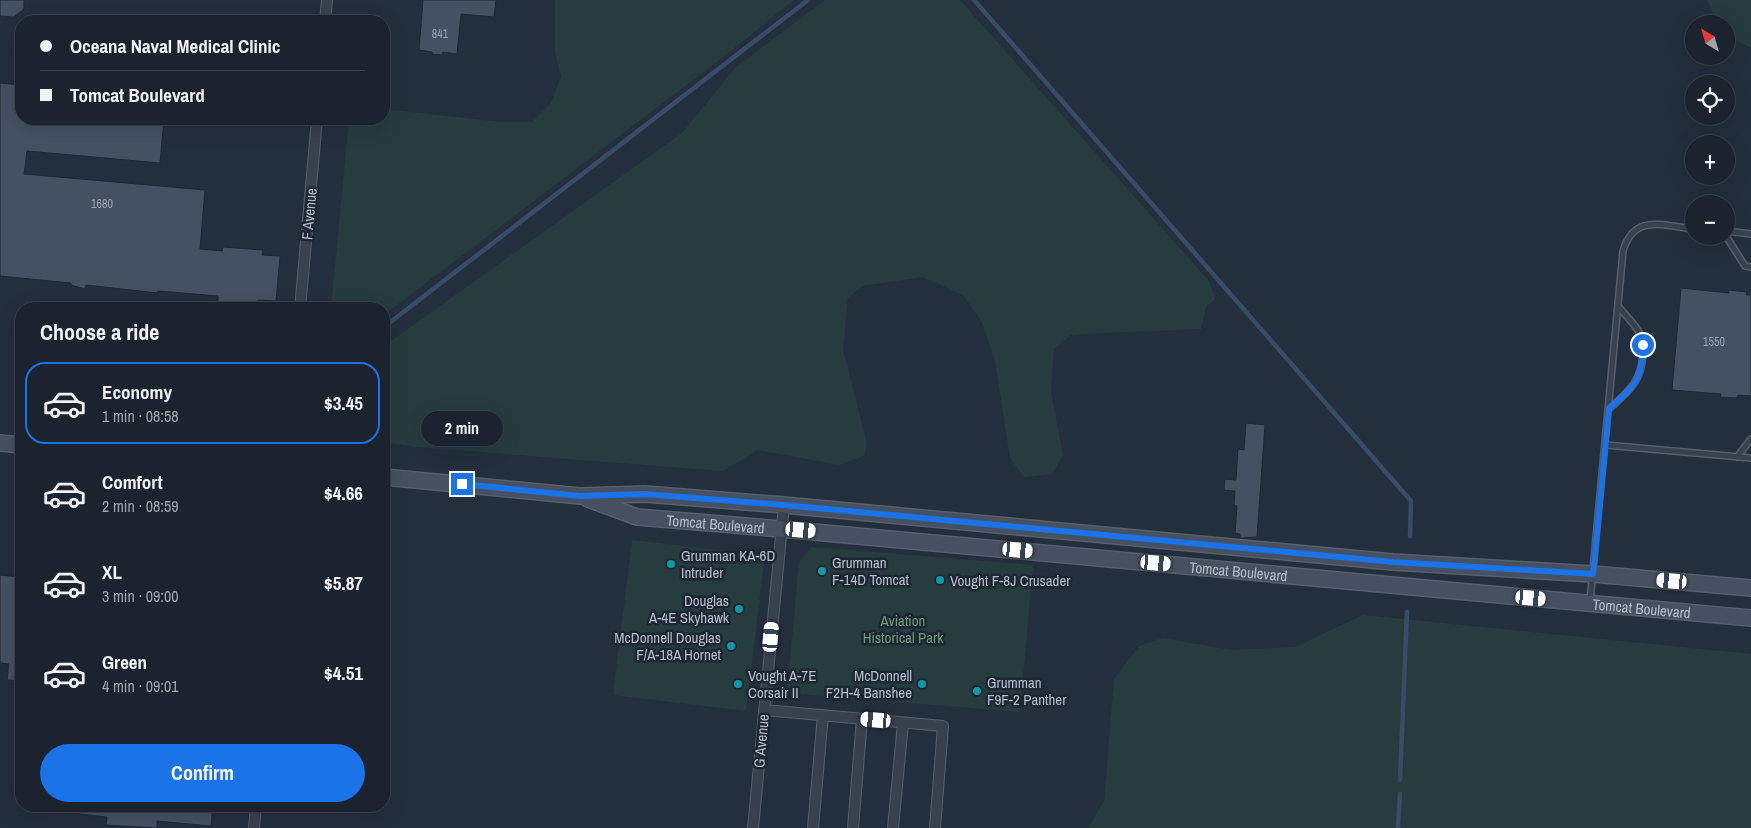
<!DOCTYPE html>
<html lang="en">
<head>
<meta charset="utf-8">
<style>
	:root { --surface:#1b232e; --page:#242b36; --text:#f1f3f6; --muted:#a0a4aa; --line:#39404a; --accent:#1a73e8 }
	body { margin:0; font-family:"Archivo Narrow",sans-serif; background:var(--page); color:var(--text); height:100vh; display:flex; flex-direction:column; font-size:19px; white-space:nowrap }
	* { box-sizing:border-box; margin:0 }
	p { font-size:16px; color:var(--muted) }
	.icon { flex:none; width:28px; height:28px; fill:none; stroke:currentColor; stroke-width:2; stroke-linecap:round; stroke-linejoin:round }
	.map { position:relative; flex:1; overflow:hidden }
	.panel { position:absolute; left:15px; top:302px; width:375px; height:510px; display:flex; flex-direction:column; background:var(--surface); border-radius:20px; box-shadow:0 5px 20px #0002,0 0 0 1px var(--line) }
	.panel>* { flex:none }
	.top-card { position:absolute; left:15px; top:15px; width:375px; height:110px; border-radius:20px; box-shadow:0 5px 20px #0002,0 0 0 1px var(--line); display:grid; align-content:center; height:110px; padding:0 25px; background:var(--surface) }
	.needle { width:32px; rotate:323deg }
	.tools { position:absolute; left:1685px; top:15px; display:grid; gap:10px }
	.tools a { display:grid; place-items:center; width:50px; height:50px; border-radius:50%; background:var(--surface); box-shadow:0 5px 20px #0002,0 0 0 1px var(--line); font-size:25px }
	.end { position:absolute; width:22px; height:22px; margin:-11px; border:6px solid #1a73e8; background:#fff; box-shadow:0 0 0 2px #fff }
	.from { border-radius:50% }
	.bubble { position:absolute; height:35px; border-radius:18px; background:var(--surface); box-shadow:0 5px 20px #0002,0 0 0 1px var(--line); font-size:16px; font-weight:700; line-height:35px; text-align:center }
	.car { position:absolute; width:15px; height:30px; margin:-15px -8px; border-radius:6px; box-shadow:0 0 4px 1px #0007; background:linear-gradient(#fff 24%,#345 0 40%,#fff 0 76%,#345 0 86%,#fff 0) }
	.top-card b { display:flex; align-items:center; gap:18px; height:48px; font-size:19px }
	.top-card b+b { border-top:1px solid var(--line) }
	.top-card i { width:12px; height:12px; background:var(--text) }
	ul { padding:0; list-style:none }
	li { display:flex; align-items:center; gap:15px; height:82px; margin:0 10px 8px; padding:0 15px; border:2px solid transparent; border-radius:20px }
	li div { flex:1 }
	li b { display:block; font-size:19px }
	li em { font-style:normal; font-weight:700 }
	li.active { border-color:var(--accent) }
	li>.icon { width:45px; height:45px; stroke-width:1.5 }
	h2 { padding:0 25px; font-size:22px; line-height:60px }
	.cta { display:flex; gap:10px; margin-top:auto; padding:10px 25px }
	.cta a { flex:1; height:58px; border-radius:30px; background:var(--accent); color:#fff; font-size:20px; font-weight:700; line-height:58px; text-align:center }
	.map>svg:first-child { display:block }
</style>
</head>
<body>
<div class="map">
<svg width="1751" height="828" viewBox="0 0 1751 828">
	<rect width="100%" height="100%" fill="#242f3e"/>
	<path fill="#263c3f" d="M555 0H794L722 58 384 315V309H331L349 119H384V109L501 122H532L551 103 561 77 555 52Z
		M825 0H960L1209 281 1215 299 1206 307 1201 329 1097 333 1071 335 1054 349 1051 391 1063 455 1052 474 1024 477 1010 458 995 361 982 322 963 295 923 277 862 286 848 298 843 350 867 444 864 456 839 465 758 450 723 471 416 447 384 442V346L682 133 735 68Z
		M1707 0H1751V48L1726 35V24H1718Z
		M632 540 765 555 746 711 613 695Z
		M811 547 1033 565 1020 712 787 693 799 562Z
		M1363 615 1751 654V828H1088L1104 801 1114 679 1139 646 1163 638 1231 650 1295 647Z"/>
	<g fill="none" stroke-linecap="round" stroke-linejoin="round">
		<path stroke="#394c67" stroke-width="4.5" d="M974 0 1411 501 1410 536
			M384 327 808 0
			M1400 780 1407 612
			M1398 828 1400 794"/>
	</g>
	<path fill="#455162" stroke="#1f2835" d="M0 0H24V9L14 17 0 16Z
		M423 0H496L494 17 461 14 457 54 443 52 442 55 432 54V52L419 50Z
		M0 83 21 85V119H164L160 163 27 151 24 174 205 190 200 249 222 251 223 247 263 250 262 255 280 256 276 301 258 300V305L218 302V296L158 291V293L86 285 85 289 71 285V283L0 276Z
		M1681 288 1729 293V290L1747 292 1746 295H1751V396L1738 395 1737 398 1720 397 1721 394 1672 390Z
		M1246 423 1265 425 1257 537 1240 538V534L1235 533 1237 506 1234 505 1235 491 1224 490 1225 479 1236 480 1238 449 1244 450Z
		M0 575 21 577V681L7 680 9 664 0 663Z
		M79 806H213L211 826 157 821V828L106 825 107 817 79 814Z"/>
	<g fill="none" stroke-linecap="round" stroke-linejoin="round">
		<g stroke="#565f6c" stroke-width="8">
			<path id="service" d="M1726 231 1751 234
				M1726 236 1745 266 1751 267
				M1610 408C1629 391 1642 381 1643 353 1643 347 1643 340 1640 334 1635 324 1625 315 1618 306
				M1606 445 1751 458
				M1737 457 1751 439
				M1590 601 1623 251C1634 213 1663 226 1694 229"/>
		</g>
		<g stroke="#565f6c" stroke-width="12">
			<path id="minor" d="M325 21 327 0
				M300 309 317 119
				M764 710 943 726 935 828
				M254 828 256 806
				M753 828 784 505
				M813 828 823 715
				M853 828 862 719
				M893 828 903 723"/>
		</g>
		<g stroke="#565f6c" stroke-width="18">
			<g id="secondary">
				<path d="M0 443 21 445"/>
				<path d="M384 477 580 496 645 494 784 505 1393 562 1593 574 1751 588"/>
				<path id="s1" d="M588 499 637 517 781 529 1751 618"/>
			</g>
		</g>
		<use href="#service" stroke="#38414e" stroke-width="5"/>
		<use href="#minor" stroke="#38414e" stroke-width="10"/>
		<use href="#secondary" stroke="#465061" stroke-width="15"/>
	</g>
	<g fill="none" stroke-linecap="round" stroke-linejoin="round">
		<path stroke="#1a73e8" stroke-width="6" d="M462 484 580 496 645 494 784 505 1393 562 1593 574 1609 408C1635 386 1642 381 1643 345"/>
	</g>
	<g fill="#0f9aa8" stroke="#1d2633" stroke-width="2">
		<circle cx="671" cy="564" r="5"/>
		<circle cx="822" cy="571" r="5"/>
		<circle cx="940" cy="580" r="5"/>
		<circle cx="739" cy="609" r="5"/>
		<circle cx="731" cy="646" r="5"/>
		<circle cx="738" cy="684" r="5"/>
		<circle cx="922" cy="684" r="5"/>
		<circle cx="977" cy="691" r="5"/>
	</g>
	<g text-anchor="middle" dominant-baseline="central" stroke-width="5" stroke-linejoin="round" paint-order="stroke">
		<g font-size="12" fill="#98a1af">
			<text x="440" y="34">841</text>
			<text x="102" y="204">1680</text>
			<text x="1714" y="342">1550</text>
		</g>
		<g font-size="15" fill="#b4bcc9" stroke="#1d2633">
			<text transform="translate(309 214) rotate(-85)">F Avenue</text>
			<text stroke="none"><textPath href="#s1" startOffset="131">Tomcat Boulevard</textPath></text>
			<text stroke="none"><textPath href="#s1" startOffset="656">Tomcat Boulevard</textPath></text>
			<text stroke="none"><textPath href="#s1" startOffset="1061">Tomcat Boulevard</textPath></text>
			<text transform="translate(761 741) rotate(-85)">G Avenue</text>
		</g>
		<g font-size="15" fill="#b4bcc9" stroke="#1d2633" text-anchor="start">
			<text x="681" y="555">Grumman KA-6D<tspan x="681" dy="17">Intruder</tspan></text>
			<text x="832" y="562">Grumman<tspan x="832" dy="17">F-14D Tomcat</tspan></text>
			<text x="950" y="580">Vought F-8J Crusader</text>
			<text x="729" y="600" text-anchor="end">Douglas<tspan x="729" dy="17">A-4E Skyhawk</tspan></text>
			<text x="721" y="637" text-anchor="end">McDonnell Douglas<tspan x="721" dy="17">F/A-18A Hornet</tspan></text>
			<text x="748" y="675">Vought A-7E<tspan x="748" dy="17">Corsair II</tspan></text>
			<text x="912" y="675" text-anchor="end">McDonnell<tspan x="912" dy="17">F2H-4 Banshee</tspan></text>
			<text x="987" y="682">Grumman<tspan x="987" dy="17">F9F-2 Panther</tspan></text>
		</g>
		<g font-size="15" fill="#6b9a76" stroke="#1d2633">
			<text x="903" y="620">Aviation<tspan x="903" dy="17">Historical Park</tspan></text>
		</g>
	</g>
</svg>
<div class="tools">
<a><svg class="needle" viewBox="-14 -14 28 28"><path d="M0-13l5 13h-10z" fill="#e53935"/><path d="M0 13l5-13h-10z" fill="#a0a4aa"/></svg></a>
<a><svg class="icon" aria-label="locate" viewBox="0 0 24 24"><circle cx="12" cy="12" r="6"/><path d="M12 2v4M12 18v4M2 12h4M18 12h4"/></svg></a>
<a>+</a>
<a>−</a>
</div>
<i class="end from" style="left:1643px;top:345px"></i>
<i class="end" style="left:462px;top:484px"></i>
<div class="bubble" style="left:421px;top:411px;width:82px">2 min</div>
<i class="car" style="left:801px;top:530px;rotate:95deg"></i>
<i class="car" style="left:1018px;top:550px;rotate:95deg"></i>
<i class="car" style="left:1156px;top:563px;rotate:95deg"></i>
<i class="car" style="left:1672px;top:581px;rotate:275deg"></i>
<i class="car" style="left:1531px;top:598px;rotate:95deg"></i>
<i class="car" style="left:771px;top:637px;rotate:5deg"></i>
<i class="car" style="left:876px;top:720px;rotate:275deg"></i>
<div class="top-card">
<b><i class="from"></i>Oceana Naval Medical Clinic</b>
<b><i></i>Tomcat Boulevard</b>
</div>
<section class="panel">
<h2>Choose a ride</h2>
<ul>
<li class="active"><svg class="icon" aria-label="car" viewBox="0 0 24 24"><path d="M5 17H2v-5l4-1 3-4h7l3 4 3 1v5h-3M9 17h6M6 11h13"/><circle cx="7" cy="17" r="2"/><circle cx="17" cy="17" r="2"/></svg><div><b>Economy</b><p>1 min · 08:58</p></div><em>$3.45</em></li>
<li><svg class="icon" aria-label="car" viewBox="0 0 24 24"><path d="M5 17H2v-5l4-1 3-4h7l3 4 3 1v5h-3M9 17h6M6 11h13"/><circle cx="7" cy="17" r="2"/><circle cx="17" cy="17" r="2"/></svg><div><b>Comfort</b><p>2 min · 08:59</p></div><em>$4.66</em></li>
<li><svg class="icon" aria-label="car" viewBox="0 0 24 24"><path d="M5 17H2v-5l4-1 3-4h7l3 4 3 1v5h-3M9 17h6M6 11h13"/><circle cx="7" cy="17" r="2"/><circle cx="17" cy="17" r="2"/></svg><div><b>XL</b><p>3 min · 09:00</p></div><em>$5.87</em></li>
<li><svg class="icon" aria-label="car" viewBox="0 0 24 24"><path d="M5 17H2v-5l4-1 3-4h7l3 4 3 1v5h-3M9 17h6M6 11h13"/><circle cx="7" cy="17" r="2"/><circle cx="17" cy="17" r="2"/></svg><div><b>Green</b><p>4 min · 09:01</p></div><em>$4.51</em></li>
</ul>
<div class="cta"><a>Confirm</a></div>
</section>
</div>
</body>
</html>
